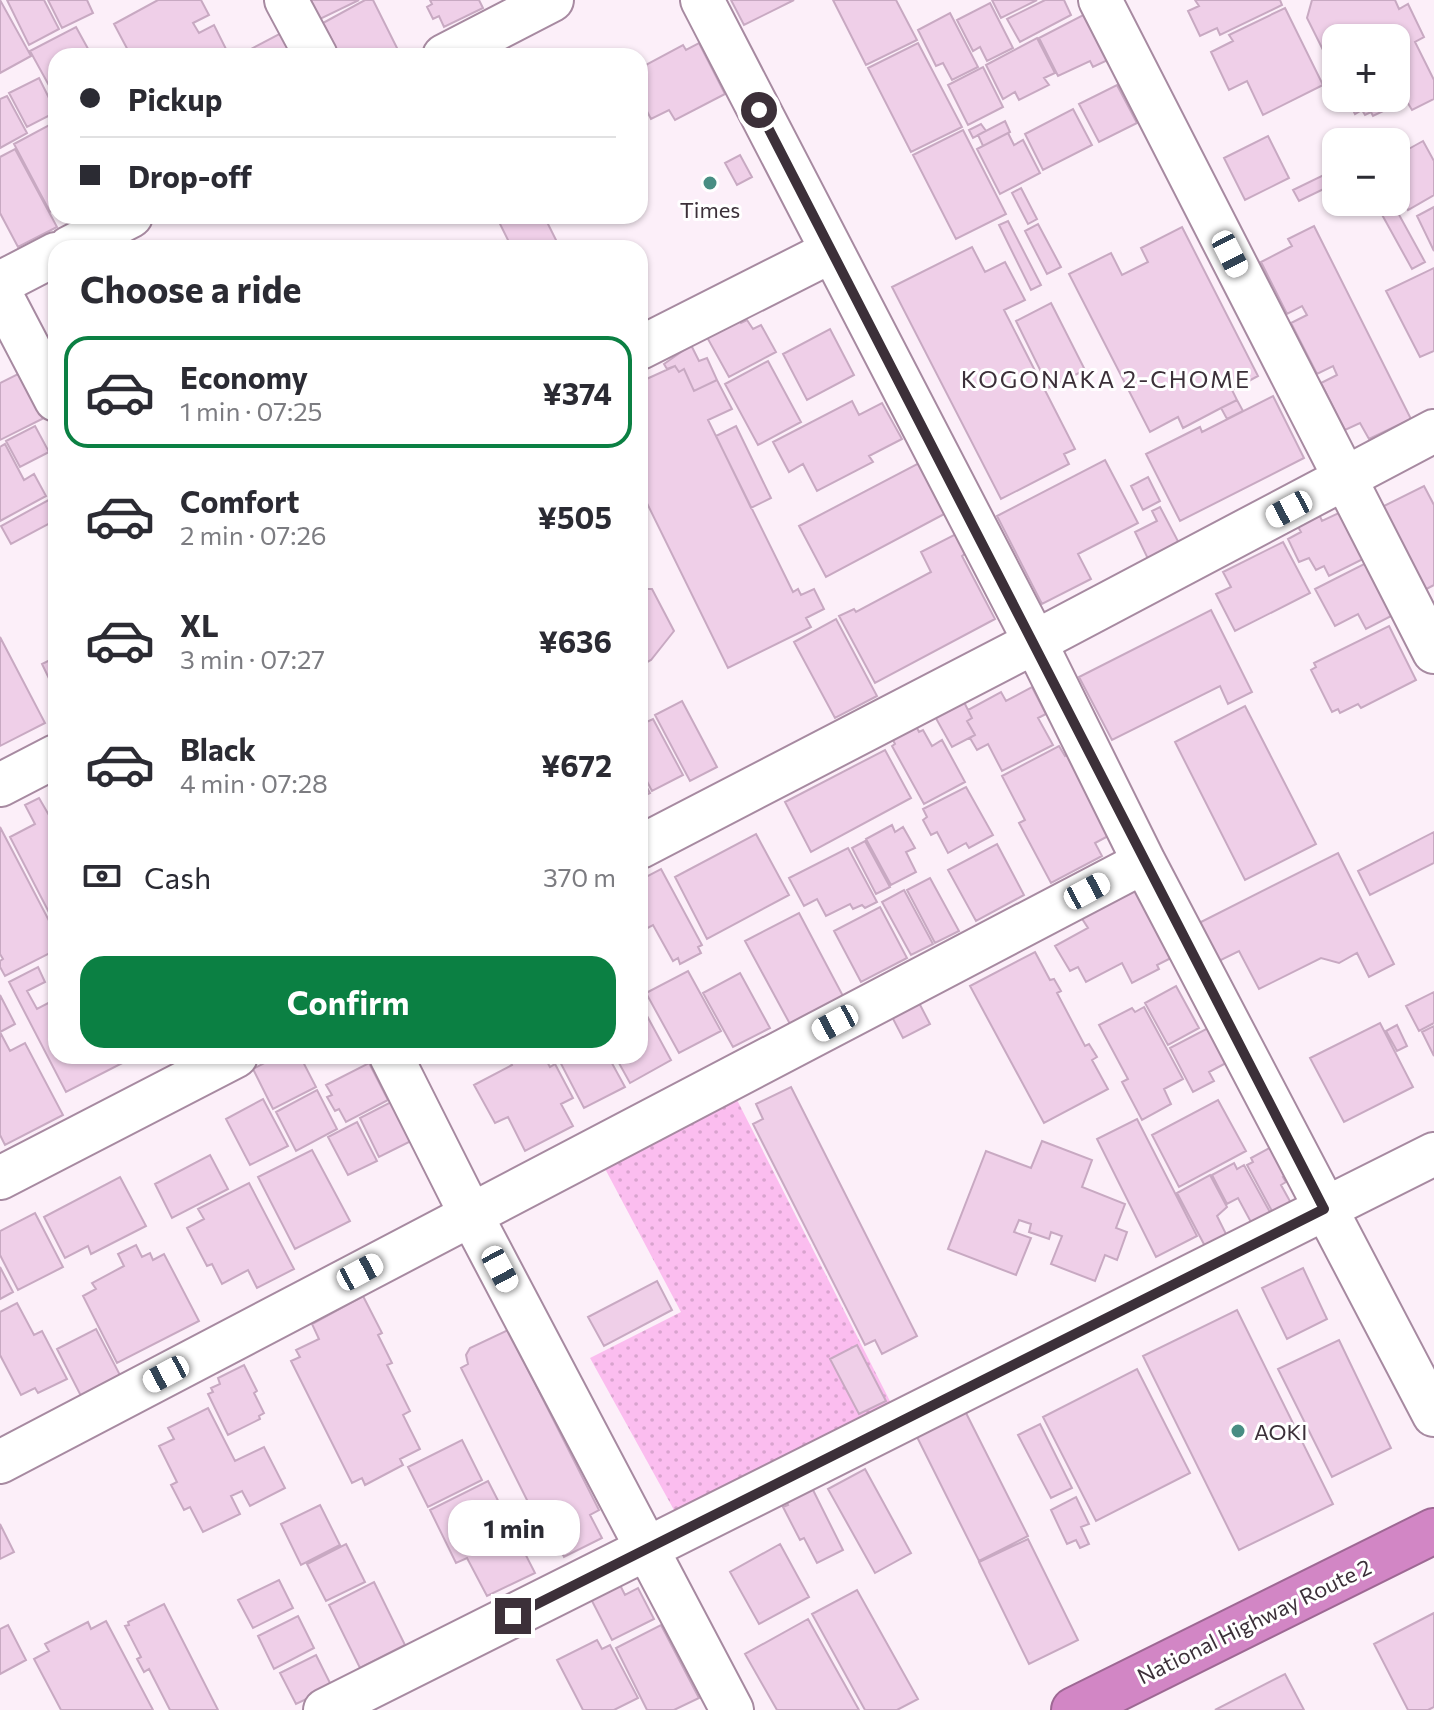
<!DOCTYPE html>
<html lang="en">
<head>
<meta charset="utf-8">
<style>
	:root { --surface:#fff; --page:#f7f7f7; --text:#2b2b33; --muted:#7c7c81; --line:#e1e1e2; --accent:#0b8043 }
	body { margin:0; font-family:Commissioner,sans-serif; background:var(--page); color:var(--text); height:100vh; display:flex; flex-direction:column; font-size:30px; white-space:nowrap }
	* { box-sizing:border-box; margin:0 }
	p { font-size:26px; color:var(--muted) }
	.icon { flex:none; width:44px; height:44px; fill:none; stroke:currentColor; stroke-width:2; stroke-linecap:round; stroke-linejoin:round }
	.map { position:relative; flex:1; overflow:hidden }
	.drawer { position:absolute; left:48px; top:240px; width:600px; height:824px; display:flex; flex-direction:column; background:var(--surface); border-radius:24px; box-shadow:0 2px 6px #0004 }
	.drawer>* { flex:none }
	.banner { position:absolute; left:48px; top:48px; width:600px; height:176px; border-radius:24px; box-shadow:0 2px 6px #0004; display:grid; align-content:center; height:176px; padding:0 32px; background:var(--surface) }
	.controls { position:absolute; left:1322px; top:24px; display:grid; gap:16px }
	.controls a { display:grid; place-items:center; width:88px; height:88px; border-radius:16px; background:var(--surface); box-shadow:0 2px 6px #0004; font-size:40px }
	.end { position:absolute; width:36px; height:36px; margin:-18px; border:10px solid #3c3039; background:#fff; box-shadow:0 0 0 4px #fff }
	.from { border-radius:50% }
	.bubble { position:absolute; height:56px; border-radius:24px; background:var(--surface); box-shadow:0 2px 6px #0004; font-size:26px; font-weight:700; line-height:56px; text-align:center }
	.car { position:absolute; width:24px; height:48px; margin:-24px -12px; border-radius:10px; box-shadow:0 0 6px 2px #0007; background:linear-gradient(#fff 24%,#345 0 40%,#fff 0 76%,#345 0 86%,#fff 0) }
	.banner b { display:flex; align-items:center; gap:28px; height:76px; font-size:30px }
	.banner b+b { border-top:2px solid var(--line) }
	.banner i { width:20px; height:20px; background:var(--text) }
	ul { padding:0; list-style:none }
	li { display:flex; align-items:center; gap:24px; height:112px; margin:0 16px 12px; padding:0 16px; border:4px solid transparent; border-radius:24px }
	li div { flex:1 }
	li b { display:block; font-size:30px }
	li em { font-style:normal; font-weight:700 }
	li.selected { border-color:var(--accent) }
	li>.icon { width:72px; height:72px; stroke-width:1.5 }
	h2 { padding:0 32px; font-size:36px; line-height:96px }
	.pay { display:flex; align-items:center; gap:20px; height:88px; padding:0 32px; font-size:30px }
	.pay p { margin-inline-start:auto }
	.button { display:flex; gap:16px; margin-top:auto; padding:16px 32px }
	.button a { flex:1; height:92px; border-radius:24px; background:var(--accent); color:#fff; font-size:32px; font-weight:700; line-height:92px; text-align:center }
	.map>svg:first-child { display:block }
</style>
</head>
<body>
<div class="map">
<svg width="1434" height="1710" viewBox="0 0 1434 1710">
	<defs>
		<pattern id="park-dots" width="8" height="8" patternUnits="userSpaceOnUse" patternTransform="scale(2)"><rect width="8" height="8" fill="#fbbdef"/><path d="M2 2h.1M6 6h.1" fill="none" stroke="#d8a3ce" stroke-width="1.8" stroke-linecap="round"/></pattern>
	</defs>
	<rect width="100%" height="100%" fill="#fceff9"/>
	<path fill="url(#park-dots)" d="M734 1094 895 1411 689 1514 674 1510 590 1358 681 1312 602 1163Z"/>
	<path fill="#efcfe8" stroke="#c8a9c2" stroke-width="2" d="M0 0 31 56 0 73Z
		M7 0H44L59 29 29 45Z
		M48 0H87L93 13 62 28Z
		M158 0H201L209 15 193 23 199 33 214 25 228 53 222 56H131L114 24Z
		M310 0H359L320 19Z
		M365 0H373L401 56H332L325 43 332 40 323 23Z
		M430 0H479L483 8 444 27 439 16 433 19 427 7 432 4Z
		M731 0H794L744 25Z
		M833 0H896L917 40 866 65Z
		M992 0H1037L1001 18Z
		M1045 0H1064L1071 15 1020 42 1007 19Z
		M1195 0H1280L1282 5 1220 35 1217 28 1200 36 1188 11 1199 6Z
		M1312 0H1395L1399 9 1408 4 1424 37 1415 42 1434 80V99L1412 110 1406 100 1373 116 1371 112 1365 115 1362 110 1355 114 1347 98H1396V38H1336V76L1307 18Z
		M990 3 1013 48 987 61 980 47 973 51 957 20Z
		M1285 8 1323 85 1263 115 1247 81 1229 90 1211 52 1233 41 1229 35Z
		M1089 12 1112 58 1093 67 1090 61 1058 76 1039 38Z
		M950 13 978 67 952 80 943 63 936 66 918 30Z
		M76 27 92 56H56V89L52 91 30 51Z
		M285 31 298 56H238Z
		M1037 38 1055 73 1044 78 1049 85 1019 100 1015 92 1003 99 986 65Z
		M699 43 725 94 675 120 669 110 651 119 640 98V68L683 45 686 50Z
		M918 43 962 127 911 152 868 68Z
		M983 67 1003 107 968 125 948 85Z
		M39 78 56 112 27 127 9 93Z
		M1117 85 1137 123 1099 142 1079 104Z
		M7 96 27 133 0 148V99Z
		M1073 109 1092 145 1043 170 1025 134Z
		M1005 121 1010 132 983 146 978 135Z
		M53 123 56 128V209L50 212 14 144Z
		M981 124 986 131 973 138 969 130Z
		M963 130 1006 214 956 239 913 155Z
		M1008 133 1014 145 1023 140 1040 173 1000 194 977 149Z
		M1268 136 1289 178 1245 200 1224 158Z
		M1423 141 1434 161V195L1408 210 1396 188V156Z
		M15 149 57 227 18 247 0 213V157Z
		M740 155 752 177 737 185 725 163Z
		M1336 169V183L1299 201 1293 190Z
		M1021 188 1037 219 1028 224 1012 193Z
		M1375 202H1392L1425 262 1412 269Z
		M1434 207V251L1417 216Z
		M510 216H544L560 248H512L499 222Z
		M1008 221 1041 285 1031 290 999 225Z
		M1038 224 1061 267 1047 274 1025 231Z
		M1314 226 1411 419 1369 439 1360 423 1345 430 1321 383 1337 375 1333 366 1317 374 1291 323 1307 315 1302 306 1287 314 1261 262 1292 246 1288 239Z
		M1182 227 1258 376 1232 390 1237 400 1221 408 1183 428 1178 417 1150 432 1069 274 1111 253 1122 275 1148 262 1141 248Z
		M972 247 985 272 1005 262 1025 300 1004 310 1075 449 1064 454 1069 464 1001 499 892 287Z
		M1434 268V351L1420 357 1386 291Z
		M1051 303 1085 370 1049 388 1016 321Z
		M735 313 741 323 747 320 753 329 761 325 776 352 729 377 703 330Z
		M830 329 854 375 807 400 783 354Z
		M691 345 699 361 707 358 717 380 694 391 684 369 679 372 675 366 667 369 664 364Z
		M768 361 801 422 758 445 725 384Z
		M675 366 679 372 684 369 694 391 717 380 732 409 708 420 793 592 798 589 801 595 814 589 824 609 806 618 811 627 728 668 640 489V382Z
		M22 372 46 417 0 440V383Z
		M1273 396 1304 458 1180 521 1146 454 1200 427 1202 432Z
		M1237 400 1243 411 1227 419 1221 408Z
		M852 401 859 415 882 403 902 439 869 456 873 462 817 491 803 464 789 472 773 442Z
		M35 426 49 452 20 467 6 441Z
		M736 426 771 498 751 508 716 436Z
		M5 444 24 480 34 474 46 496 0 521V447Z
		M1105 460 1138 523 1078 554 1091 579 1042 604 997 516Z
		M921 462 948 512 826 577 799 526Z
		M1148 477 1160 501 1143 510 1131 486Z
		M1424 486 1434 505V585L1419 593 1376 510Z
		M56 496V520L11 544 1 526Z
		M1160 507 1181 547 1150 563 1135 532 1157 521 1152 511Z
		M1343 511 1367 557 1329 576 1324 566 1316 570 1309 558 1299 562 1288 539 1301 532 1297 525 1319 514 1322 521Z
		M956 534 966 553 962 556 995 619 875 683 839 616 854 609 856 612 931 572 921 552Z
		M1283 542 1310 593 1235 631 1216 594 1231 587 1223 572Z
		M1372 560 1399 612 1366 629 1358 614 1335 626 1315 589Z
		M640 589H652L674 631 651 660 640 666Z
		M1211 610 1252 692 1228 704 1220 686 1112 740 1079 677Z
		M836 619 877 696 835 718 794 642Z
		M1389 626 1416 680 1361 708 1358 704 1340 713 1338 709 1332 712 1311 670 1316 667 1314 663Z
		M0 637 45 723 0 746Z
		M56 657V693L42 664Z
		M1032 687 1046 714 1038 718 1053 745 1002 771 988 744 977 750 970 738 975 735 967 721 972 718 968 710 1001 692 1006 701Z
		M962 698 972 718 967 721 975 735 952 747 933 713Z
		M682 701 717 767 690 781 655 715Z
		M1245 706 1316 844 1245 880 1175 742Z
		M653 719 683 775 652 791 640 768V725Z
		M915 724 919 732 923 730 932 746 942 740 965 782 924 804 892 746 895 744 891 736Z
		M1059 746 1065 756 1069 754 1112 834 1095 843 1102 856 1051 883 1019 823 1025 820 1002 776Z
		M885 750 911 798 811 852 785 802Z
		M640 775 650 793 640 798Z
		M966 787 993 835 969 848 966 843 948 853 937 832 931 835 923 820 927 817 923 809Z
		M39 798 50 817 56 814V926L10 837 35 824 25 805Z
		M892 825 895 832 903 827 915 848 906 852 916 872 891 885 866 839Z
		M0 827 56 934V950L5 976 0 967V961L3 959 0 954Z
		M1434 832V863L1370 895 1358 871Z
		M756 834 789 895 707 939 675 877Z
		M865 841 890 887 876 894 852 848Z
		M997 844 1024 895 976 921 948 870Z
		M848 848 877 902 865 908 862 905 853 909 850 904 826 916 817 899 804 906 789 878Z
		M1338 853 1394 964 1369 977 1357 953 1339 963 1321 958 1259 989 1239 951 1219 961 1199 923Z
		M661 869 702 945 698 947 701 953 680 964 678 958 673 961 653 925 640 932V880Z
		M930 878 959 931 935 943 907 890Z
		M1128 888 1144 894 1177 955 1157 965 1159 969 1132 983 1122 963 1086 982 1078 967 1070 971 1055 946 1088 928 1079 914Z
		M904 890 933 944 911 955 882 902Z
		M880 907 907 958 861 982 834 931Z
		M799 913 843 996 790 1024 745 941Z
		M1035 952 1050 980 1054 979 1061 991 1057 993 1085 1046 1089 1044 1097 1057 1092 1060 1108 1089 1044 1123 970 986Z
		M38 967 45 982 27 991 37 1009 56 999V1056H136L66 1092 9 982Z
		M688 971 721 1031 679 1053 646 993Z
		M740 973 770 1028 733 1047 703 993Z
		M1176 986 1199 1028 1168 1045 1145 1003Z
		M1434 992V1023L1419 1031 1406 1006Z
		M0 995 15 1024 0 1032 10 1051 25 1043 63 1115 5 1145 0 1135Z
		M917 999 930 1024 903 1038 890 1013Z
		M640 1003 671 1060 630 1083 615 1056H640Z
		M1144 1007 1183 1079 1164 1089 1171 1104 1142 1120 1122 1082 1128 1079 1099 1025 1132 1008 1135 1012Z
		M1380 1023 1413 1087 1344 1122 1310 1058Z
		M1397 1025 1407 1046 1397 1051 1386 1031Z
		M1434 1026V1056L1422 1032Z
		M1210 1027 1228 1062 1209 1072 1214 1081 1193 1092 1170 1048Z
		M278 1056H300L316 1087 273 1109 253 1069Z
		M519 1056H544L550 1067 555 1064 573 1098 561 1104 573 1126 525 1151 508 1117 495 1123 474 1085 512 1065 510 1061Z
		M557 1056H608L625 1087 584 1108Z
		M369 1063 388 1100 346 1122 339 1109 335 1111 327 1097 332 1095 326 1085Z
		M791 1087 917 1336 882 1354 875 1340 865 1345 753 1124 763 1119 756 1104Z
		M317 1090 337 1129 296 1151 276 1112Z
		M263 1099 288 1146 250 1165 226 1119Z
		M1218 1100 1246 1151 1179 1187 1152 1135Z
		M393 1101 413 1140 379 1157 360 1118Z
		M1137 1119 1197 1236 1156 1257 1097 1139Z
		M357 1122 377 1161 348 1175 328 1137Z
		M1042 1141 1092 1160 1082 1187 1125 1204 1116 1228 1127 1232 1117 1260 1105 1255 1095 1281 1051 1264 1062 1236 1051 1232 1049 1239 1029 1232 1031 1224 1019 1220 1014 1232 1031 1238 1016 1275 948 1249 986 1151 1031 1168Z
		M1273 1146 1288 1175 1283 1177 1286 1182 1281 1185 1291 1203 1273 1213 1247 1165 1253 1162 1251 1158Z
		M312 1150 350 1221 295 1249 258 1177Z
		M210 1155 228 1189 172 1218 155 1184Z
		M1234 1163 1237 1169 1244 1165 1271 1214 1252 1224 1238 1198 1227 1204 1212 1175Z
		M1210 1175 1227 1207 1217 1216 1227 1236 1206 1248 1177 1193Z
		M120 1177 146 1226 91 1254 88 1246 65 1258 44 1217Z
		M249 1183 294 1269 257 1288 248 1270 222 1284 212 1264 207 1266 187 1228 204 1219 198 1209Z
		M35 1213 63 1267 18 1290 0 1255V1231Z
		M136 1245 142 1257 150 1253 153 1260 164 1254 199 1321 117 1363 83 1296 96 1289 92 1283 124 1266 118 1254Z
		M0 1267 13 1292 0 1299Z
		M1303 1268 1327 1319 1287 1339 1262 1288Z
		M657 1281 672 1310 604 1346 588 1317Z
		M363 1296 382 1333 378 1335 392 1363 387 1365 410 1411 403 1415 420 1449 400 1459 403 1465 365 1485 362 1478 352 1483 291 1361 300 1357 296 1350 319 1339 312 1324Z
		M17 1303 34 1335 42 1331 67 1379 38 1393 35 1388 21 1395 0 1355V1312Z
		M1237 1310 1333 1504 1239 1550 1143 1356Z
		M96 1329 121 1377 82 1398 57 1349Z
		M508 1330 599 1510 590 1515 602 1538 564 1557 554 1536 547 1540 461 1368 468 1364 466 1355 470 1348Z
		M1339 1340 1391 1448 1332 1477 1278 1369Z
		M857 1345 886 1401 859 1414 830 1359Z
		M244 1365 257 1391 254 1393 264 1413 259 1416 260 1419 228 1435 208 1394 213 1392 211 1388 220 1384 218 1378Z
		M1137 1369 1190 1473 1096 1521 1043 1417Z
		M963 1407 1028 1536 979 1561 914 1431Z
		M208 1408 235 1461 264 1447 285 1488 250 1506 242 1491 231 1496 240 1514 203 1532 190 1507 184 1510 171 1485 177 1482 159 1446 174 1439 168 1428Z
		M1040 1424 1072 1488 1051 1498 1018 1435Z
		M462 1440 482 1480 428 1507 408 1467Z
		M865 1469 911 1553 875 1573 828 1489Z
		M488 1481 535 1573 487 1596 467 1558 456 1563 430 1510Z
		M811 1486 843 1550 817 1563 804 1538 800 1540 783 1507 788 1505 785 1499Z
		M1076 1497 1089 1524 1081 1527 1089 1544 1080 1548 1076 1540 1067 1544 1051 1510Z
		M320 1505 340 1545 301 1565 281 1524Z
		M0 1524 14 1552 0 1559Z
		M1028 1539 1078 1640 1029 1664 979 1562Z
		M346 1544 365 1582 326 1601 307 1564Z
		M780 1544 809 1597 759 1624 730 1572Z
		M279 1580 293 1608 253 1628 238 1600Z
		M374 1582 405 1645 360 1668 329 1605Z
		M620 1585 625 1595 638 1588 654 1619 612 1640 591 1599Z
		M857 1590 918 1699 897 1710H865L812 1614Z
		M164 1604 218 1710H170L149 1669 144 1672 137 1659 141 1657 125 1626 129 1625 128 1622Z
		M1434 1613V1707L1428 1710H1408L1374 1644Z
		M298 1616 314 1648 274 1669 258 1636Z
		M808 1619 859 1710H777L745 1654Z
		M106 1621 153 1710H61L34 1659 49 1651 45 1644 88 1622 91 1629Z
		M8 1625 26 1660 0 1674V1629Z
		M661 1625 699 1698 674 1710H647L616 1648Z
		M597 1640 602 1649 610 1645 638 1698 614 1710H583L557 1660Z
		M316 1655 332 1687 296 1704 280 1673Z
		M1285 1674 1304 1710H1215Z"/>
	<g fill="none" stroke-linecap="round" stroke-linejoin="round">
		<g stroke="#a78aa1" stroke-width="46">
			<path id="street" d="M286 0 316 56
				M702 0 1035 642 1144 862 1434 1415
				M1100 0 1434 652
				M444 56 552 0
				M69 248 131 216
				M0 283 56 254
				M0 293 56 400
				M640 348 832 251
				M0 785 56 756
				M640 847 1035 642 1434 431
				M391 1056 470 1213 732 1710
				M0 1178 236 1056
				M0 1462 1144 862
				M325 1710 1434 1154"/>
		</g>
		<g stroke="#9e6894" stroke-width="48">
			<path id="highway" d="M1074 1710 1434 1531"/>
		</g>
		<use href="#street" stroke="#fff" stroke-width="42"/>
		<use href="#highway" stroke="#d286c5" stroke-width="44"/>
	</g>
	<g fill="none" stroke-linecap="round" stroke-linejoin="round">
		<path stroke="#3c3039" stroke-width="10" d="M513 1616 1324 1209 759 110"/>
	</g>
	<g fill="#488d83" stroke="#fff" stroke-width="3">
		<circle cx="710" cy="183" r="8"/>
		<circle cx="1238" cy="1431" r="8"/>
	</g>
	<g text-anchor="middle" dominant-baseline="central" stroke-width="6" stroke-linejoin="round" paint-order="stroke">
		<g font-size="22" fill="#3c3039" stroke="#fff">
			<text x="710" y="209">Times</text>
			<text x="1254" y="1431" text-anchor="start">AOKI</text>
		</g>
		<g font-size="22" fill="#3c3039" stroke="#fff">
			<text transform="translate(1254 1621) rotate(-26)">National Highway Route 2</text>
		</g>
		<g font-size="24" letter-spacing="2" fill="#3c3039" stroke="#fff">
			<text x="1106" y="378">KOGONAKA 2-CHOME</text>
		</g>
	</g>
</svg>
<div class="controls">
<a>+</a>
<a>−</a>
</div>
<i class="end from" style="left:759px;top:110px"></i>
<i class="end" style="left:513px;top:1616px"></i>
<div class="bubble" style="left:448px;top:1500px;width:132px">1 min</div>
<i class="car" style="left:1230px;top:254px;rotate:153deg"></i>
<i class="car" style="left:1289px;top:509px;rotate:242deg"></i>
<i class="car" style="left:1087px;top:891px;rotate:62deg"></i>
<i class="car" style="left:835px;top:1023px;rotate:242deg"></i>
<i class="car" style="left:500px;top:1269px;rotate:152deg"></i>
<i class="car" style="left:360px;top:1272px;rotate:62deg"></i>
<i class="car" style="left:166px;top:1374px;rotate:242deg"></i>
<div class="banner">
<b><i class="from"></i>Pickup</b>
<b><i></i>Drop-off</b>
</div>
<section class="drawer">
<h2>Choose a ride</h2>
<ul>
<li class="selected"><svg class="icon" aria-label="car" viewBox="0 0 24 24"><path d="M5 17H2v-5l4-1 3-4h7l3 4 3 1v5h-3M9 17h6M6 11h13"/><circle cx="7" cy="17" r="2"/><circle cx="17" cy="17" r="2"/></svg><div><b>Economy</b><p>1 min · 07:25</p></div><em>¥374</em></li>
<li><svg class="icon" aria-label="car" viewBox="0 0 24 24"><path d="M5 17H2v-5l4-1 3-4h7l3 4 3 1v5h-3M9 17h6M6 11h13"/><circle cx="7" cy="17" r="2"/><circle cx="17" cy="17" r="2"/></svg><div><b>Comfort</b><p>2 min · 07:26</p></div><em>¥505</em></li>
<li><svg class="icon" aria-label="car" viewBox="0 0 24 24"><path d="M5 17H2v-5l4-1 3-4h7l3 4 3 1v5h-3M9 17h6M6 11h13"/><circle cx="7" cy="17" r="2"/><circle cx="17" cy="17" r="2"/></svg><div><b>XL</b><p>3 min · 07:27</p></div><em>¥636</em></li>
<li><svg class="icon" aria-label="car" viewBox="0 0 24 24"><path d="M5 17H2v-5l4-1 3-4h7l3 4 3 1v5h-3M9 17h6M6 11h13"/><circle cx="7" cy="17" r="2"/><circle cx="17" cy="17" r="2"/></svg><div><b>Black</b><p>4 min · 07:28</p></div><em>¥672</em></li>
</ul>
<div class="pay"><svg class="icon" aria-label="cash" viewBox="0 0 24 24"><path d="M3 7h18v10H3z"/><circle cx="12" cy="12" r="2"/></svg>Cash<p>370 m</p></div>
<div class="button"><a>Confirm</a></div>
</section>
</div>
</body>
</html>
